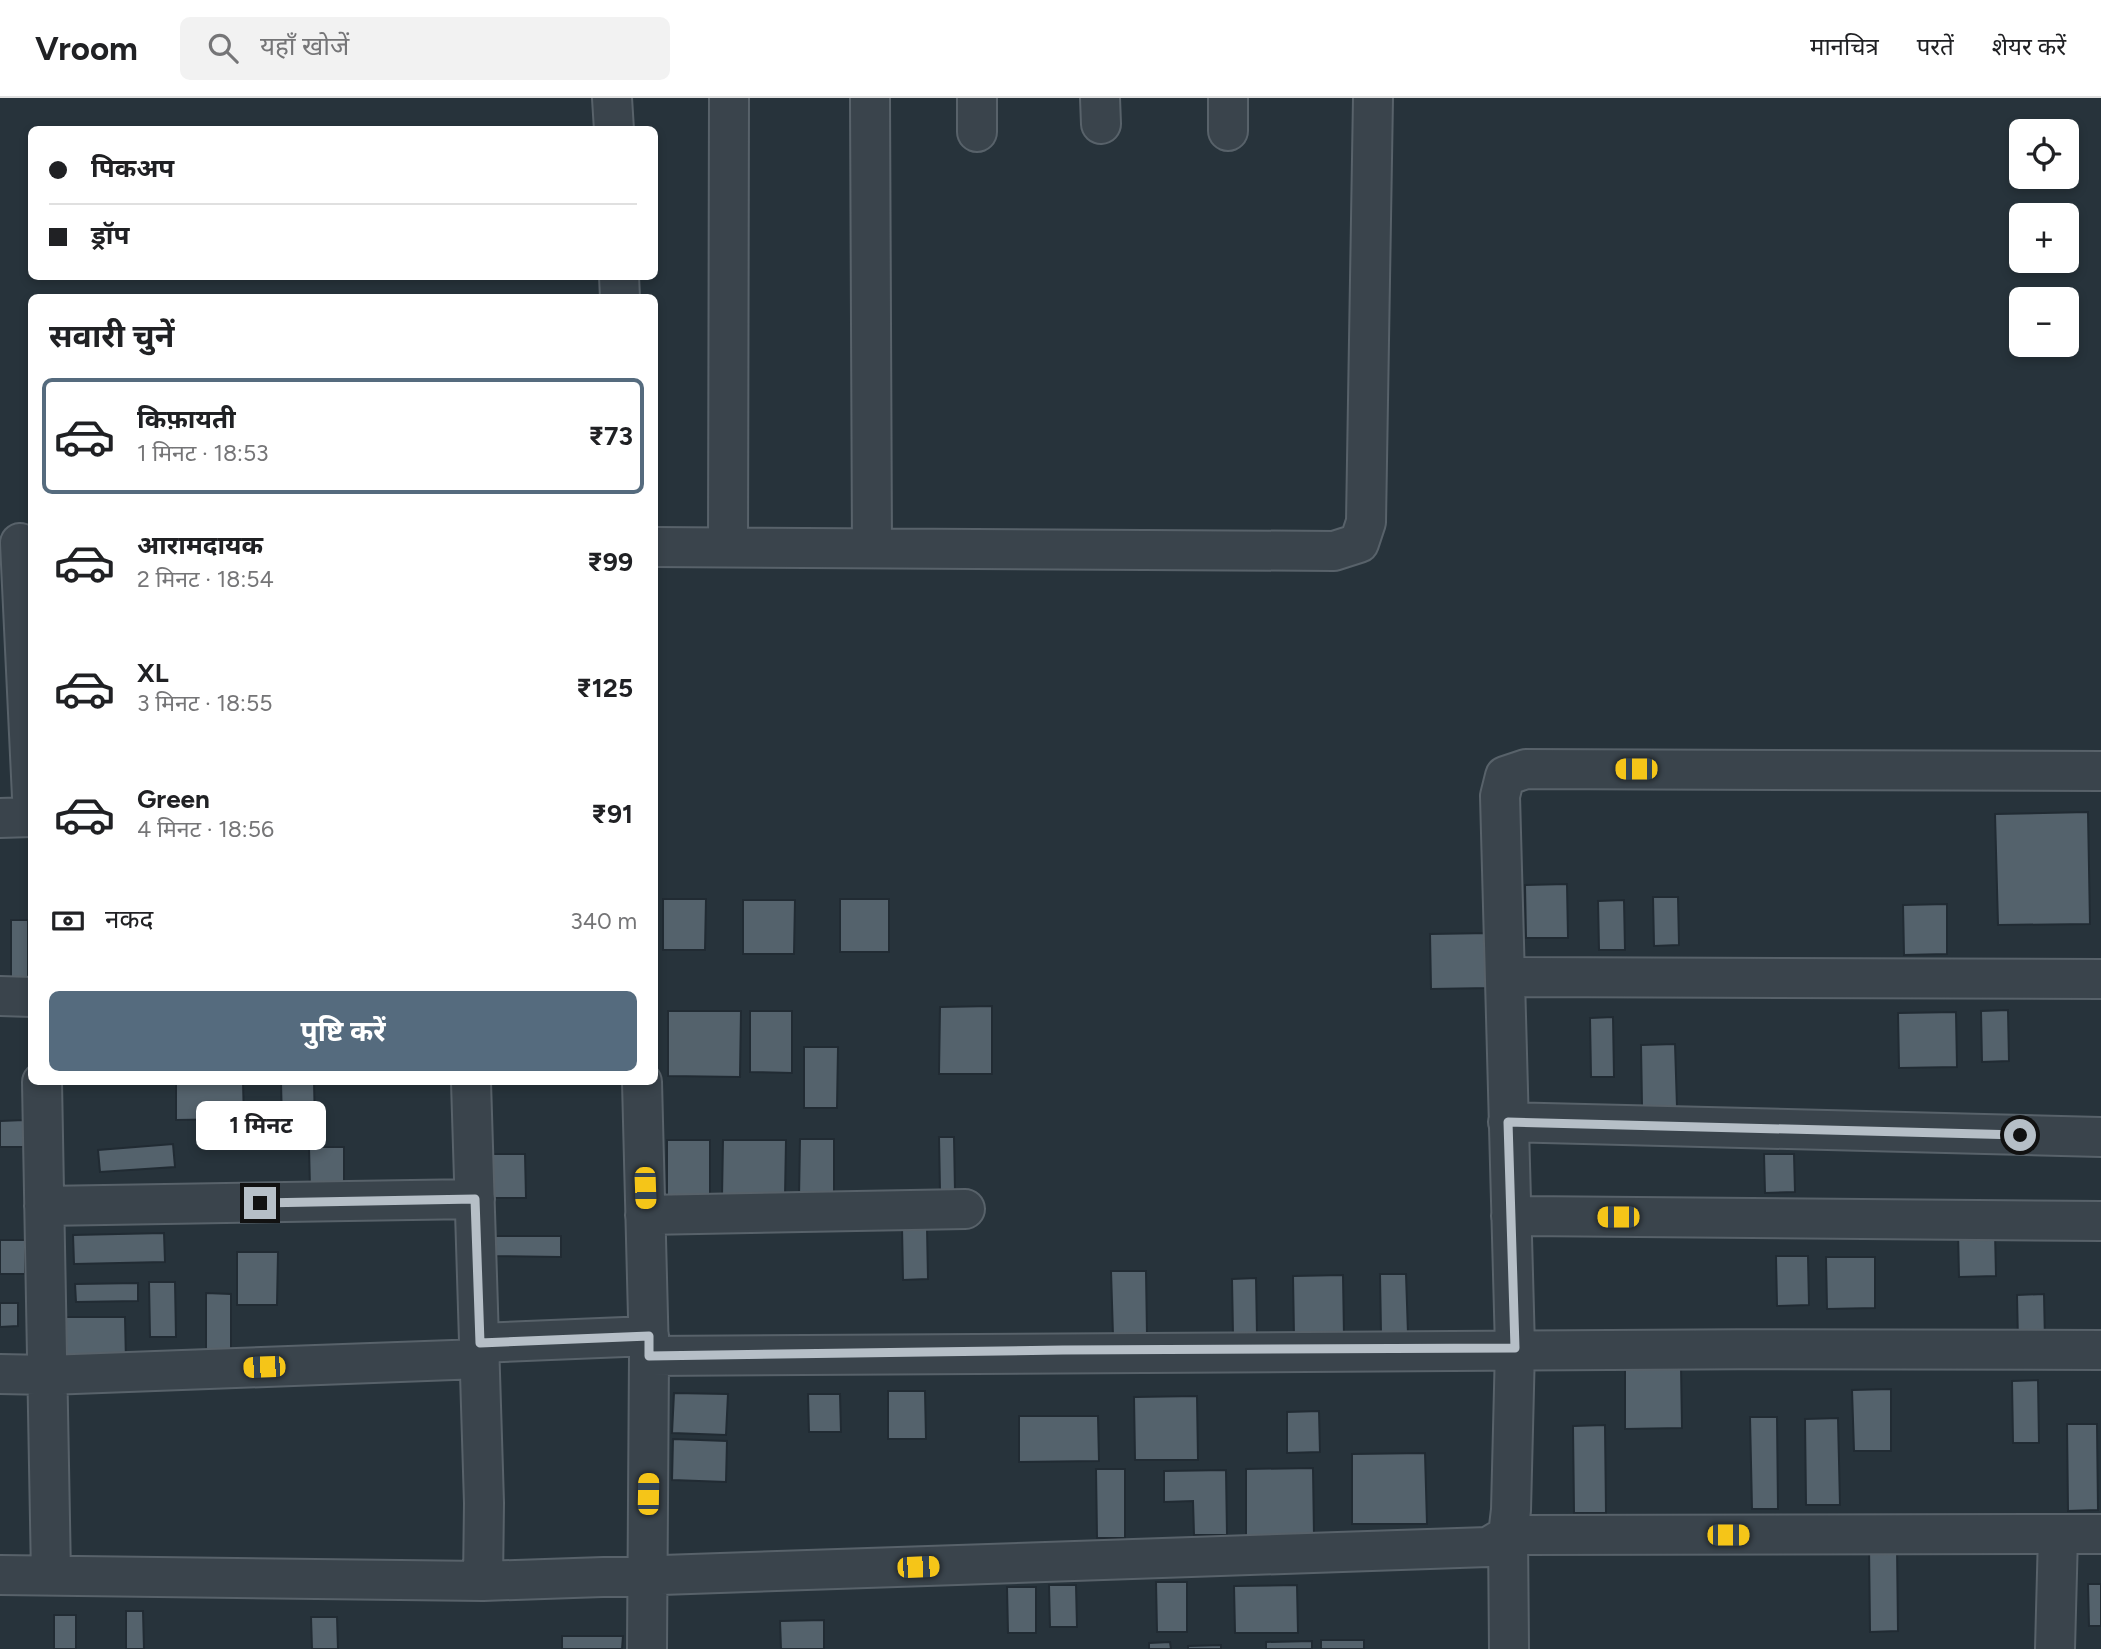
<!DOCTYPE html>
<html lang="hi">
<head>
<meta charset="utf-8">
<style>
	:root { --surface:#fff; --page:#f2f2f2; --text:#202124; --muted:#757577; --line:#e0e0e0; --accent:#556b7e }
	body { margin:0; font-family:Figtree,"Noto Sans Devanagari",sans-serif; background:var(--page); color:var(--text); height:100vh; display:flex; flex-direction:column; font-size:26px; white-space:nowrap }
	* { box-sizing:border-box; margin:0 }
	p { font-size:23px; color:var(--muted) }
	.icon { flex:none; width:38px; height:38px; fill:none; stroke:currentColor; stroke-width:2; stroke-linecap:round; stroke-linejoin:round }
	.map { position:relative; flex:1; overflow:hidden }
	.details { position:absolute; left:28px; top:196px; width:630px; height:791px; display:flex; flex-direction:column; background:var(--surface); border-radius:10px; box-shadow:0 4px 10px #0003 }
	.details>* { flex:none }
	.top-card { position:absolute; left:28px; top:28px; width:630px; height:154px; border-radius:10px; box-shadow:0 4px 10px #0003; display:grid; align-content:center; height:154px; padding:0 21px; background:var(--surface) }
	.tools { position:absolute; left:2009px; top:21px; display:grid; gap:14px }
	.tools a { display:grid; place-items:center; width:70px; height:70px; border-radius:10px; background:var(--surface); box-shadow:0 4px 10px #0003; font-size:35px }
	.end { position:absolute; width:32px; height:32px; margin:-16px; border:9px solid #b6bfc7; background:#111; box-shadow:0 0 0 4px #111 }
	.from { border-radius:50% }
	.bubble { position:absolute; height:49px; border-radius:10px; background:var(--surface); box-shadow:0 4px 10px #0003; font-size:23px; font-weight:700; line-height:49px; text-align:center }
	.car { position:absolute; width:21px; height:42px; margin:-21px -10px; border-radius:9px; box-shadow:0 0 5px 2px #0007; background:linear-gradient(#f5c518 24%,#345 0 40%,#f5c518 0 76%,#345 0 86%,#f5c518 0) }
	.top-card b { display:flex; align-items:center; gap:24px; height:66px; font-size:26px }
	.top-card b+b { border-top:2px solid var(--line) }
	.top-card i { width:18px; height:18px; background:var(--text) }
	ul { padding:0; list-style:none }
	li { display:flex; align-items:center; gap:21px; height:116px; margin:0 14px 10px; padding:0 7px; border:4px solid transparent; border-radius:10px }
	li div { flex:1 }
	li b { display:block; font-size:26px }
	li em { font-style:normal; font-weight:700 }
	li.selected { border-color:var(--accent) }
	li>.icon { width:63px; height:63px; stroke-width:1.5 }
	h2 { padding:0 21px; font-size:32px; line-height:84px }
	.pay { display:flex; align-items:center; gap:18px; height:77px; padding:0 21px; font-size:26px }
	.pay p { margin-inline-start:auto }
	.button { display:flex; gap:14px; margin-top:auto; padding:14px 21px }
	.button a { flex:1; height:80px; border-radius:10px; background:var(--accent); color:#fff; font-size:28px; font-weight:700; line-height:80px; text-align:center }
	header { display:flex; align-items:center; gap:42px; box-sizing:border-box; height:98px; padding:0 35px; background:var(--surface); border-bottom:2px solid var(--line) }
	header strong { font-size:33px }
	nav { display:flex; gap:38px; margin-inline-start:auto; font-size:24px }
	.search { width:490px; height:63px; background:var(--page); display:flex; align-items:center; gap:18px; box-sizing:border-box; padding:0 24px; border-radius:10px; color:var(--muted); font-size:26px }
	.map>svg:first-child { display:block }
</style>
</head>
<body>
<header>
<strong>Vroom</strong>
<div class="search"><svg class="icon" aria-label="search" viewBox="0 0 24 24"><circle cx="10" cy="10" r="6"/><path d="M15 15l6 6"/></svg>यहाँ खोजें</div>
<nav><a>मानचित्र</a><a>परतें</a><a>शेयर करें</a></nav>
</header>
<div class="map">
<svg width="2101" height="1551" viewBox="0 0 2101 1551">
	<rect width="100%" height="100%" fill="#27333b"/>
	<path fill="#54626c" stroke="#212b33" stroke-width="2" d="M2088 714 2090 826 1998 827 1995 716Z
		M1567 786 1568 840H1526L1525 787Z
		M1653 799H1678L1679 847 1654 848Z
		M663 801H706L705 852H663Z
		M840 801H889V854H840Z
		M743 802H795L794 856H743Z
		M1624 802 1625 852H1599L1598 803Z
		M1947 806V856L1904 857 1903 807Z
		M11 822H28V886L11 887Z
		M1490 835 1491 890 1431 891 1430 836Z
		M992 908V976H939L940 909Z
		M2008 912 2009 963 1982 964 1981 913Z
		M668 913H741L740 979 668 978Z
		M750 913H792V975L750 974Z
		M1956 914 1957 969 1899 970 1898 915Z
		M1613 919 1614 979H1591L1590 920Z
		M1675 946 1677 1009H1642L1641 947Z
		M804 949H838L837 1010H804Z
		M176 984H243L244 1021 176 1022Z
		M281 984H314L315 1024 282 1025Z
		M24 1022V1049H0V1023Z
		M939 1039H954L955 1094H940Z
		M800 1041H834V1100H799Z
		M667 1042H710V1106L667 1105Z
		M723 1042H786L785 1099H722Z
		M173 1046 175 1069 100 1074 98 1052Z
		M309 1049H344V1090L310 1091Z
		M493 1056H525L526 1100H493Z
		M1764 1056H1794L1795 1094 1765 1095Z
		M902 1129H927L928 1181 903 1182Z
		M1958 1134H1995L1996 1178 1959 1179Z
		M164 1135 165 1164 74 1166 73 1137Z
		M494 1138H561V1159L494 1158Z
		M0 1142H25V1176H0Z
		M237 1154H278L277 1207H237Z
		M1776 1158H1808L1809 1207 1777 1208Z
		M1826 1159H1875V1210L1827 1211Z
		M1111 1173H1146L1147 1237 1113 1238Z
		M1380 1176H1406L1408 1236H1381Z
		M1343 1177 1344 1239 1294 1240 1293 1178Z
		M1256 1180 1257 1237 1233 1238 1232 1181Z
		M149 1184H175L176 1239H150Z
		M138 1185V1203L76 1204 75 1186Z
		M206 1195 231 1196V1261L206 1260Z
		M2044 1196 2045 1244H2018L2017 1197Z
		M0 1205H18V1228L0 1229Z
		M62 1219H125L126 1264H62Z
		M1681 1267 1682 1330 1625 1331V1268Z
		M2038 1282 2039 1345H2013L2012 1283Z
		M1891 1291V1353H1854L1852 1292Z
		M888 1293H925L926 1341H888Z
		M674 1295 728 1296 726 1337 672 1335Z
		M808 1296H840L841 1334H809Z
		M1197 1298 1198 1362H1135L1134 1299Z
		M1319 1313 1320 1354 1287 1355V1314Z
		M1019 1318H1098L1099 1363 1019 1364Z
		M1750 1319H1777L1778 1411H1752Z
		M1838 1320 1840 1407H1806L1805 1321Z
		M2067 1326H2097L2098 1412 2068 1413Z
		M1605 1327 1606 1415H1574L1573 1328Z
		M673 1341 727 1343 726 1384 672 1382Z
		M1425 1355 1427 1426H1352V1356Z
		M1313 1370 1314 1438H1246V1371Z
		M1096 1371H1125V1440H1097Z
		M1226 1372 1227 1437H1194L1193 1403 1164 1404V1373Z
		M1869 1448H1897L1898 1533 1870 1534Z
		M1156 1484H1187V1534H1157Z
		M2088 1486H2101V1528H2089Z
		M1049 1487H1076L1077 1529H1050Z
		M1297 1487 1298 1535H1235L1234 1488Z
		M1007 1489H1036V1535H1008Z
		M126 1513H143L144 1551H126Z
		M54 1517H76V1551H54Z
		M311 1519H337L338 1551H312Z
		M824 1522V1551H781L780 1523Z
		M562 1538H623L622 1551H562Z
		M1321 1542H1364V1551H1321Z
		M1312 1543V1551H1266V1544Z
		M1170 1544 1171 1551H1149V1545Z
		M1221 1547V1551H1188V1548Z"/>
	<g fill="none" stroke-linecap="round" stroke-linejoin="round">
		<g stroke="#58626a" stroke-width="42">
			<path id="minor" d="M612 0 614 32
				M870 0 872 450
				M977 0V34
				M1100 0 1101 26
				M1228 0V33
				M619 178 620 200
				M20 445 32 699
				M654 449 1334 453 1359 445 1366 424 1373 0
				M728 449 729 0
				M0 720 32 719
				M1505 879 2101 881
				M0 898 32 899
				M42 984 51 1477
				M471 984 484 1405 483 1483
				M642 984 649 1258 647 1551
				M1508 1024 2101 1039
				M44 1108 475 1101
				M645 1117 965 1111
				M1511 1118 2101 1123
				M479 1245 649 1238
				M649 1258C1133 1252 1617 1250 2101 1252
				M0 1276 48 1277 480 1261
				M0 1477 483 1483 1488 1449 1508 1437 1511 1412 1515 1250 1500 698 1505 678 1526 671 2101 673
				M1509 1551 1508 1437 2101 1436
				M2055 1551 2058 1437"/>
		</g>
		<use href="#minor" stroke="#3a444c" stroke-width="38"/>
	</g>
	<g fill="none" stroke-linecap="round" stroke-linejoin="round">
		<path stroke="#b6bfc7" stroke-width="9" d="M260 1105 475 1101 480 1245 649 1238V1258L1063 1252 1515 1250 1508 1024 2020 1037"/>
	</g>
</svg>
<div class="tools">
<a><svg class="icon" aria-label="locate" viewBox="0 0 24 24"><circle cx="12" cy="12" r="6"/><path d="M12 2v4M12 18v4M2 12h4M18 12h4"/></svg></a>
<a>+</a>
<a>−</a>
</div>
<i class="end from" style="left:2020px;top:1037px"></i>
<i class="end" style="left:260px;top:1105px"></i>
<div class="bubble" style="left:196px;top:1003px;width:130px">1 मिनट</div>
<i class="car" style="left:1636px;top:671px;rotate:270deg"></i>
<i class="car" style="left:645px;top:1090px;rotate:178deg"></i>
<i class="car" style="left:1618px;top:1119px;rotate:270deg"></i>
<i class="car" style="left:264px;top:1269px;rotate:268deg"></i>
<i class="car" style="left:648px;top:1396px;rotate:1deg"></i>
<i class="car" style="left:1728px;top:1437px;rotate:90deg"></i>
<i class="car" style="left:918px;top:1469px;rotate:88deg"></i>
<div class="top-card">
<b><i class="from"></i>पिकअप</b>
<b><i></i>ड्रॉप</b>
</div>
<section class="details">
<h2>सवारी चुनें</h2>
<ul>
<li class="selected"><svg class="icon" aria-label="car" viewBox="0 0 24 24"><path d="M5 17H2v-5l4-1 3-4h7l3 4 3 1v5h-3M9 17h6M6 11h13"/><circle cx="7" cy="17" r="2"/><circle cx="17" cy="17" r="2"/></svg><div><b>किफ़ायती</b><p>1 मिनट · 18:53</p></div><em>₹73</em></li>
<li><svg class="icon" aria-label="car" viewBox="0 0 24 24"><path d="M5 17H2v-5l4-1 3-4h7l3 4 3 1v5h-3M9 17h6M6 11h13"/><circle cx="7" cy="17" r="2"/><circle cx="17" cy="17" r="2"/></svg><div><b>आरामदायक</b><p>2 मिनट · 18:54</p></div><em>₹99</em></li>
<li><svg class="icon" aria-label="car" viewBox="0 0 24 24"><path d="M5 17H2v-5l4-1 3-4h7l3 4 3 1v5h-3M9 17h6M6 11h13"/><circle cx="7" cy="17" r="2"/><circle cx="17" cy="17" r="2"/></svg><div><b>XL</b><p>3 मिनट · 18:55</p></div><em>₹125</em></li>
<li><svg class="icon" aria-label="car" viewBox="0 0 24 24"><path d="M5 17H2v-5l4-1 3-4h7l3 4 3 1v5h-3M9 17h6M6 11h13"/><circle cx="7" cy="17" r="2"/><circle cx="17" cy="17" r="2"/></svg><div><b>Green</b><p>4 मिनट · 18:56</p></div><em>₹91</em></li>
</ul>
<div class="pay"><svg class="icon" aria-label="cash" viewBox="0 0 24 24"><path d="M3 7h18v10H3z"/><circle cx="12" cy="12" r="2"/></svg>नकद<p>340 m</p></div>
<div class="button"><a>पुष्टि करें</a></div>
</section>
</div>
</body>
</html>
